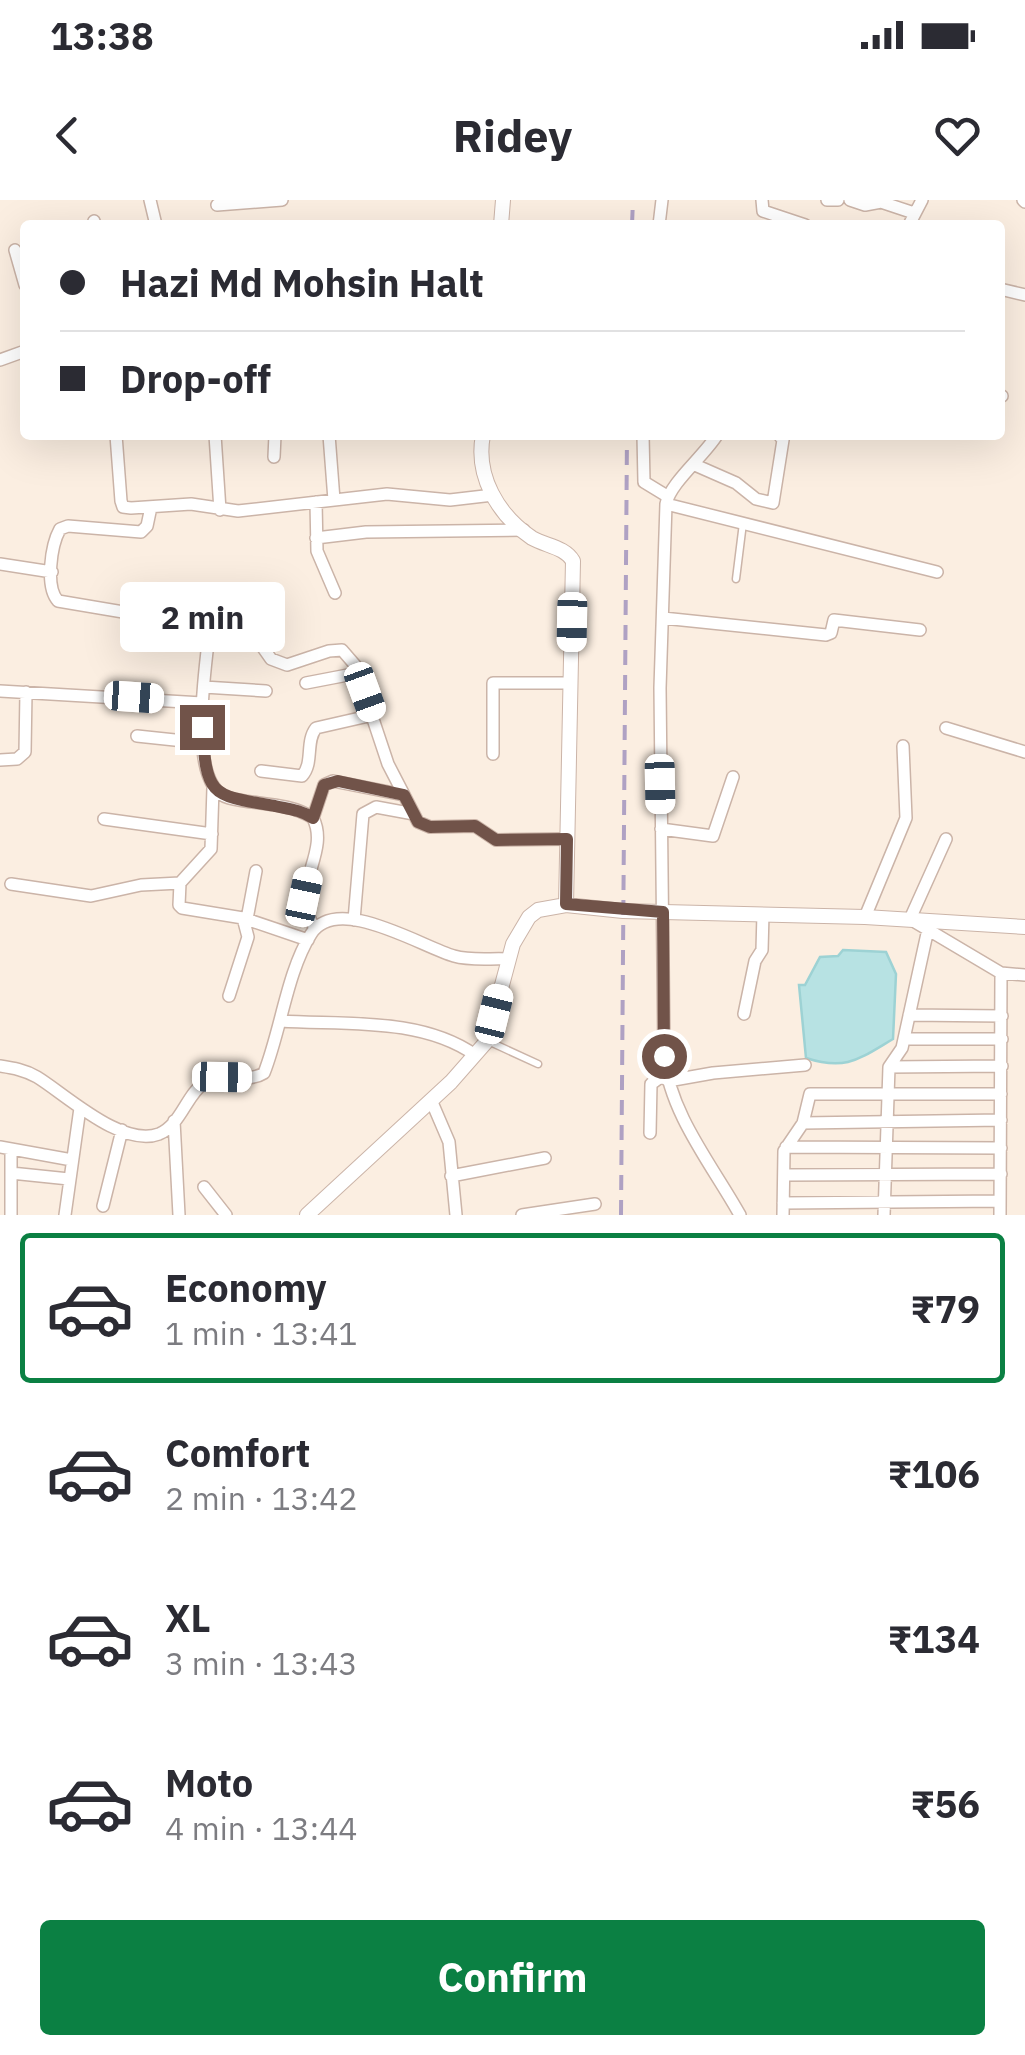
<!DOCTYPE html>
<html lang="en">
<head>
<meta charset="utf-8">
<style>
	:root { --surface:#fff; --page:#f2f2f3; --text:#2b2b33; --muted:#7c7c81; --line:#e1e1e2; --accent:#0b8043 }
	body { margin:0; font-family:"IBM Plex Sans",sans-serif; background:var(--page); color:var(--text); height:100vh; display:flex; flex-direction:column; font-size:38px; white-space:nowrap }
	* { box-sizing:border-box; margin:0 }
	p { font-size:32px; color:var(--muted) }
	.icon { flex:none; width:55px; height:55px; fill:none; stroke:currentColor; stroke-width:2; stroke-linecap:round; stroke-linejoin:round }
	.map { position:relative; height:1015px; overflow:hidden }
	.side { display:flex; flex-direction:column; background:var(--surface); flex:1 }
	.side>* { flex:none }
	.top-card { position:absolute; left:20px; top:20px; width:985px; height:220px; border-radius:10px; box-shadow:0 10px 40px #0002; display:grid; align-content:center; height:220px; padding:0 40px; background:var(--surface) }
	.end { position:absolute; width:45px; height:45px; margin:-22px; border:12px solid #715349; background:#fff; box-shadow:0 0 0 5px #fff }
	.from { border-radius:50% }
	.bubble { position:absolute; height:70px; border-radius:10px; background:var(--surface); box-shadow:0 10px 40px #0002; font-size:32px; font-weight:700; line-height:70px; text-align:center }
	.car { position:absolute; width:30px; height:60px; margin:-30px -15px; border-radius:12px; box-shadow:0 0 8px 2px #0007; background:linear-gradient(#fff 24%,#345 0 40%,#fff 0 76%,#345 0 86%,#fff 0) }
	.top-card b { display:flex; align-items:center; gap:35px; height:95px; font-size:38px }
	.top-card b+b { border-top:2px solid var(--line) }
	.top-card i { width:25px; height:25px; background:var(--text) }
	ul { padding:18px 0 0; list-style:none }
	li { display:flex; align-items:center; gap:30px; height:150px; margin:0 20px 15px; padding:0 20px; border:5px solid transparent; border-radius:10px }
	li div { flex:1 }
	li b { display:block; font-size:38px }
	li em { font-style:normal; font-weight:700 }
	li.selected { border-color:var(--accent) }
	li>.icon { width:90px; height:90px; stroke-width:1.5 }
	.primary-button { display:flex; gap:20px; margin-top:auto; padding:20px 40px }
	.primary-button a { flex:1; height:115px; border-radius:10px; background:var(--accent); color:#fff; font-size:40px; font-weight:700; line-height:115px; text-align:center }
	.status { display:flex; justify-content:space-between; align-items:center; height:70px; padding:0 50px; background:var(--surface); direction:ltr }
	.status svg { height:28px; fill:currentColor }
	header { display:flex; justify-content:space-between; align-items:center; height:130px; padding:0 40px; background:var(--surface); font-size:45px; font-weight:700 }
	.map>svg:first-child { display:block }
</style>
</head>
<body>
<div class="status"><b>13:38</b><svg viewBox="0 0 49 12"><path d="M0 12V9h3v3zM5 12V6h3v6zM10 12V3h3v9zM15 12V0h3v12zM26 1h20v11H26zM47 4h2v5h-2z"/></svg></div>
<header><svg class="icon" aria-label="back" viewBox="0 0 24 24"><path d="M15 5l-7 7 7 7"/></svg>Ridey<svg class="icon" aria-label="heart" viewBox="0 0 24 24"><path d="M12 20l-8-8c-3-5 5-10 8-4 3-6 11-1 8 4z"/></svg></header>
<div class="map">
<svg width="1025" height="1015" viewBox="0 0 1025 1015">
	<rect width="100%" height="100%" fill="#fbeee1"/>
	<path fill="#b7e2e3" stroke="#9dd2d4" stroke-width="2.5" d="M843 750 886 752 896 774 893 839C859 859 846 871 806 858L799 785H805L820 757 838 756Z"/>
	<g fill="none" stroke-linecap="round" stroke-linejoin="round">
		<g stroke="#cbb4a8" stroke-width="9">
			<path id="service" d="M736 379 743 323
				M488 841 538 864"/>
		</g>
		<g stroke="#cbb4a8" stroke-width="14">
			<path id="minor" d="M150 0 156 25
				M762 0 763 11 805 25
				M827 0H838
				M850 0 865 5 881 2 914 13
				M1023 0 1025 2
				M217 5 282 0
				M94 21 95 25
				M659 25 662 0
				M909 25 922 0
				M15 50 25 85
				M1000 89 1025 95
				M0 160 25 151
				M1000 196H1002
				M116 235 121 301 123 307 131 308 191 304 238 311 387 294 450 300 493 295
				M215 235 220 310
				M329 235 334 300
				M643 235 644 282 667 296
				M717 235C704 256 670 283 666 304L660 488 664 856C670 914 712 965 740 1015
				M274 257 275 235
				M695 265 736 283 756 299 773 303 783 240 779 235
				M316 302 317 351 335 393
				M666 304 937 372
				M316 338 366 332 524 330
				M0 364 52 372
				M135 414 58 401C45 387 51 345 60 329L68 326 141 332 147 326 151 307
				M663 418 826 435 831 433 834 420 920 430
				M172 431 208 442 251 439 259 442 271 459 287 465 329 451 342 450 355 465 388 564 418 622 430 627 475 626 496 640 567 639
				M208 442C205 474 187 587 229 598 256 605 289 602 313 618 331 654 287 688 315 728
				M306 483 358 473
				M204 487 266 491
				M0 491 202 503
				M946 528 1025 552
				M137 536 203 543
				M493 554V483H570
				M0 560 17 559 25 552 26 492
				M261 571 302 576C314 563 305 542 316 528L373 515
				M313 618 324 585 333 581 404 595
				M104 619 212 634
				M661 629 713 636 733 577
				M946 639 910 719 1001 773 1000 1015
				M180 683 179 705 182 708 243 718 308 740
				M11 684 91 696 141 685 180 683 211 649 213 588
				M865 717 906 618 903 546
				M247 719 256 671
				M354 720 363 614 376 607 414 614
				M1001 773 1025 775
				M229 796 248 737 243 718
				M744 814 755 761 762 750 763 714
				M909 815 1002 816
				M281 821C344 825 421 817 475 855
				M904 839H1002
				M0 866C13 868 25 870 37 877 65 894 122 948 159 934 181 925 186 895 205 882 223 871 247 884 264 873 281 830 287 772 311 734 337 693 422 747 454 756 471 761 491 758 508 759
				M889 867 1002 866
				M668 881 713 873 805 865
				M431 900 449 942 456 1015
				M174 921 179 1015
				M803 923 1001 920
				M650 933 651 884 666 873
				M0 947 72 960
				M786 947 1001 948
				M11 973 69 979
				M784 975 1001 974
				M451 976 545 958
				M204 987 226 1015
				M783 1003 1000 1001
				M103 1006 122 930
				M11 1015V949
				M65 1015 80 908
				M522 1015 595 1004
				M783 1015 784 951 803 923 810 894H1001
				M884 1015 889 867 902 848 928 729"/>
		</g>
		<g stroke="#cbb4a8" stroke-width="16">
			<path id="tertiary" d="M501 25 503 0
				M483 235C475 276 498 315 532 338 546 346 565 347 573 361L566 705
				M307 1015 451 882 487 841 513 744 529 717 538 710 566 705 623 711 865 717 1025 727"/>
		</g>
		<use href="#service" stroke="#fff" stroke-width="6"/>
		<use href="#minor" stroke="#fff" stroke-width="11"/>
		<use href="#tertiary" stroke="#fff" stroke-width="14"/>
		<path stroke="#afa1c3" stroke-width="4" stroke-dasharray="15 10" stroke-linecap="butt" d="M632 25 633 0
			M621 1015 627 235"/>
	</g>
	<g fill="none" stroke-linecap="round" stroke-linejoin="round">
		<path stroke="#715349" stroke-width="12" d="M202 527C207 596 209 595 275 606 289 609 301 610 313 618L324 585 338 581 404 595 418 622 430 627 475 626 496 640 567 639 566 704 663 712 664 856"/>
	</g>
</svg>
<i class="end from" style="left:664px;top:856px"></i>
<i class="end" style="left:202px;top:527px"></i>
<div class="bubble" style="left:120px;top:382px;width:165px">2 min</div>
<i class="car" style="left:572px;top:422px;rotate:181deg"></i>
<i class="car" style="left:365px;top:492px;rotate:160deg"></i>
<i class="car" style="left:134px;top:497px;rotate:94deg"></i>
<i class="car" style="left:660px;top:584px;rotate:179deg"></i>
<i class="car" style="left:304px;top:697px;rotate:12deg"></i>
<i class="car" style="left:494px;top:814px;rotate:14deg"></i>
<i class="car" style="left:222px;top:877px;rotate:91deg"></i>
<div class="top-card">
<b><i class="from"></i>Hazi Md Mohsin Halt</b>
<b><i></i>Drop-off</b>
</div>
</div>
<section class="side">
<ul>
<li class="selected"><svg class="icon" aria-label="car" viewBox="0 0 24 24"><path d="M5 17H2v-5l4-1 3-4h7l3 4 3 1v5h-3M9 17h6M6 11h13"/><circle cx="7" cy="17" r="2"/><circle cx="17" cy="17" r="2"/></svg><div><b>Economy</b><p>1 min · 13:41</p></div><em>₹79</em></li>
<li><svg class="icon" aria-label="car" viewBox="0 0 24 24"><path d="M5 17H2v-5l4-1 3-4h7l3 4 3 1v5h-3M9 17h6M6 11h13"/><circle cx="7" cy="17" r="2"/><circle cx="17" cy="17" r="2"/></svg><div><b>Comfort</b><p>2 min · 13:42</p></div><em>₹106</em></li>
<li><svg class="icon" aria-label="car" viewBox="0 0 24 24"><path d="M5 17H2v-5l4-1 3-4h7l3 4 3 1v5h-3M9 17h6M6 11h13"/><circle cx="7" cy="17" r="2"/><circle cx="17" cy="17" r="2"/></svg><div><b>XL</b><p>3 min · 13:43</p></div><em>₹134</em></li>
<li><svg class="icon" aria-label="car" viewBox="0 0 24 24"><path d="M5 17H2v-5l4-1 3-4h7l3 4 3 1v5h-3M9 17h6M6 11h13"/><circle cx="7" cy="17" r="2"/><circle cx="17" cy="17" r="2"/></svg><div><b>Moto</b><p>4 min · 13:44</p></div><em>₹56</em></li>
</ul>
<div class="primary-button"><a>Confirm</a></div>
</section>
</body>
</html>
